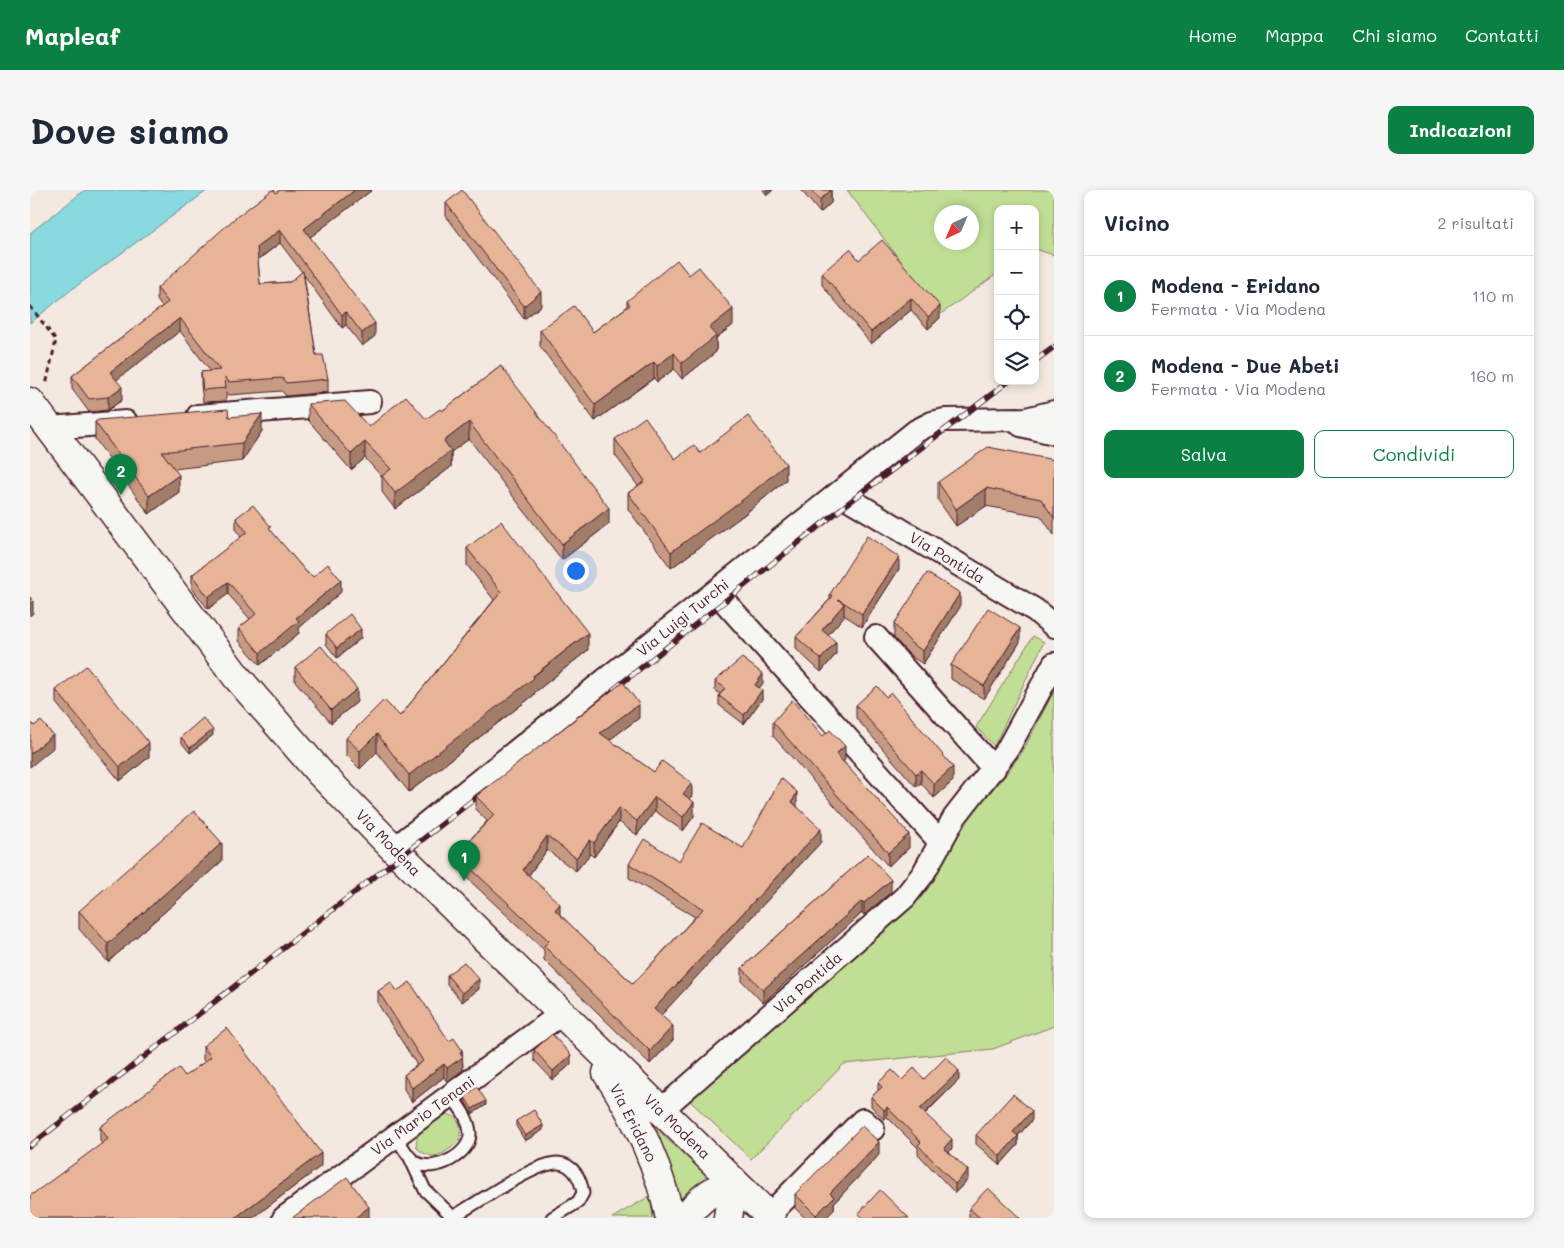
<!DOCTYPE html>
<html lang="it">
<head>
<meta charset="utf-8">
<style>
  body { margin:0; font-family:Mali,sans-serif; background:#f6f6f7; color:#1f2937 }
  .controls { position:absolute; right:15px; top:15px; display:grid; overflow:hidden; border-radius:10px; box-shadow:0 2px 8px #0003 }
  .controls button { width:45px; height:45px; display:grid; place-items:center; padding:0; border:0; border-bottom:1px solid #e0e1e3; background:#fff; color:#1f2937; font:25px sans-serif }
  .compass { position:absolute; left:904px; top:15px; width:45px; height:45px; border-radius:50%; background:#fff; box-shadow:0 2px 8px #0003; rotate:224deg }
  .you { position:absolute; left:545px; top:380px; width:18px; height:18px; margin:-12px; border:4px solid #fff; border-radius:50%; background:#1a73e8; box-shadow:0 0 0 8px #1a73e833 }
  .badge { display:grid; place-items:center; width:32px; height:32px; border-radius:50%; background:#0b8043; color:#fff; font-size:16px; font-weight:700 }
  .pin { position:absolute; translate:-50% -41px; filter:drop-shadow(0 1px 2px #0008) }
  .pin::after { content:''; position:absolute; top:26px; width:18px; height:15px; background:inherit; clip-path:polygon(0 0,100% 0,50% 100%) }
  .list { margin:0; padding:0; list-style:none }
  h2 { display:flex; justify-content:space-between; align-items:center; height:65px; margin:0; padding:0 20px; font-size:21px }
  h2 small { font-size:16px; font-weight:400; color:#747a83 }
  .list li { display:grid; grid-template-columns:32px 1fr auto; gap:15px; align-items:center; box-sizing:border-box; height:80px; padding:0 20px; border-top:1px solid #e0e1e3 }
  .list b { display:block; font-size:19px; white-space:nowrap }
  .list p { margin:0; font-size:16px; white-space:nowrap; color:#747a83 }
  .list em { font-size:16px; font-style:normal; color:#747a83 }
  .actions { display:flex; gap:10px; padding:15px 20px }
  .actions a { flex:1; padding:11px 0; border:1px solid #0b8043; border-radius:10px; text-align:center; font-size:18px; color:#0b8043 }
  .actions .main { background:#0b8043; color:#fff }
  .icon { flex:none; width:28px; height:28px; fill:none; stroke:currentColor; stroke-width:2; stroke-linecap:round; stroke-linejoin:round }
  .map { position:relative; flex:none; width:1024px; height:1028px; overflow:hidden; border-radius:10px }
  header { display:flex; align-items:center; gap:30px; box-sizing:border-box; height:70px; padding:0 25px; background:#0b8043; color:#fff }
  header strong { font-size:24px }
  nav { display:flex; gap:28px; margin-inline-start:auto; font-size:18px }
  .intro { display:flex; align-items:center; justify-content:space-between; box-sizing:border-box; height:120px; padding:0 30px }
  h1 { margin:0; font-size:35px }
  .button { padding:12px 22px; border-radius:10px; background:#0b8043; color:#fff; font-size:18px; font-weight:700 }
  main { display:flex; gap:30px; padding:0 30px }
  aside { flex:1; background:#fff; border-radius:10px; box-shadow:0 2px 8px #0003 }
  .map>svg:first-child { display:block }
  .green { fill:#c1de95; stroke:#867e60; fill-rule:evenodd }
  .water { fill:#88dadf; stroke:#6f8f97 }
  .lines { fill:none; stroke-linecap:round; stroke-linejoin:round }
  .service-casing { stroke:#4a1f2b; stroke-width:15 }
  .minor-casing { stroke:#4a1f2b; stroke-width:26 }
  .secondary-casing { stroke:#4a1f2b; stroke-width:31 }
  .path { stroke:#4a1f2b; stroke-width:3; stroke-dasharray:5 4; stroke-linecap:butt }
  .service { stroke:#f6f6f2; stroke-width:11 }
  .minor { stroke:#f6f6f2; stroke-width:22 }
  .secondary { stroke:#f6f6f2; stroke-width:28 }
  .rail-casing { stroke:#4a1f2b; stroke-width:5.5 }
  .rail { stroke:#f6f6f2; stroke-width:4; stroke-dasharray:11; stroke-linecap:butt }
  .wall { fill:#c79b83; stroke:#4a1f2b; fill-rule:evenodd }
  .shaded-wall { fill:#a27e6a; stroke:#4a1f2b }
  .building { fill:#e7b498; stroke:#4a1f2b }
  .labels { text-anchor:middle; stroke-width:5; stroke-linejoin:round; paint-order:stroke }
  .street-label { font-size:15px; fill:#4a1f2b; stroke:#f6f6f2 }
</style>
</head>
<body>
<header>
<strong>Mapleaf</strong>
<nav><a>Home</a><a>Mappa</a><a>Chi siamo</a><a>Contatti</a></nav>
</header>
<div class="intro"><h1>Dove siamo</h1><a class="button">Indicazioni</a></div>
<main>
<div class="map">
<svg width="1024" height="1028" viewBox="0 0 1024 1028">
  <rect width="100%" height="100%" fill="#f3e9e0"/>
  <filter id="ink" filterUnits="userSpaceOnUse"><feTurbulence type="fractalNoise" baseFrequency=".02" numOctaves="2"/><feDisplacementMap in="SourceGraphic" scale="10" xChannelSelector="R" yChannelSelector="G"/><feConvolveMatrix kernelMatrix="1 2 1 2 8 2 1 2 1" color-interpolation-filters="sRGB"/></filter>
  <g filter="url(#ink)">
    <!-- green -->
    <path class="green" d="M817,0H1024V65L1005,59V19H968V83L911,124ZM912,22H942V52H912Z
      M1003,446L1014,452L964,556L946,537Z
      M1024,501V836L963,859L814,874L721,969L660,911L880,715L906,686L920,656L938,627L973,588L993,561Z
      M608,922L679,988L664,997L648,1023Z
      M414,924C430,924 432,938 429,951C414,964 404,973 387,958C383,942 400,931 414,924Z
      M620,1006L623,1028H582Z"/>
    <!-- water -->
    <path class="water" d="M55,0H178L41,100L0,133V43Z"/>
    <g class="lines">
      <!-- service casing -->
      <g class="service-casing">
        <path id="service" d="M366,946C372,955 377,968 387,973C405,983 441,964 440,943C439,928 429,917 421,905
          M380,968L395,1000L424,1028
          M423,1027C445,1014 506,972 528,973C544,974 551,990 553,1003L548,1012L522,1028"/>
      </g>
      <!-- minor casing -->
      <g class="minor-casing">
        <path id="minor" d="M168,226L340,212
          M991,235L1024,243
          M20,238L96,232
          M809,303L1005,420L1024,436
          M686,402L911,653
          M846,447L964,579
          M364,659L886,241L902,233L915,230L996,229L1024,222
          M630,921L875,707L893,684L924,628L977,560L1024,474
          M738,1026L833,930L843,939
          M254,1028L531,824"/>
      </g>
      <!-- secondary casing -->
      <g class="secondary-casing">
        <path id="secondary" d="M0,212L206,486L290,583L371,666L741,1028
          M577,883C607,928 629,976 640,1028
          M656,1028C667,1010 683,999 703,992
          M698,1028L703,992"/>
      </g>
      <!-- path -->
      <path class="path" d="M0,116L26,150L16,195"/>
      <!-- service -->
      <use href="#service" class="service"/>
      <!-- minor -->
      <use href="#minor" class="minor"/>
      <!-- secondary -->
      <use href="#secondary" class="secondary"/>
      <!-- rail casing -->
      <g class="rail-casing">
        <path id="rail" d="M1005,171L1024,157
          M583,500L821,311L979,191
          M0,956L457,599"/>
      </g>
      <!-- rail -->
      <use href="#rail" class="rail"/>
    </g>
    <!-- wall -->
    <path class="wall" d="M250,0H342L280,47L345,146L332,156L316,135L312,138L274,85L286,165L298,189V202L256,206L252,201L199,205L196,201V211L173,212L171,195V182L180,181L150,141L86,190L92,210L78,220L59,222L42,199V186L132,117L127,110V98ZM250,53L272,82L260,92L230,94L228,70Z
      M733,0H743L737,5Z
      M771,0H801V13L790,23Z
      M416,13L511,116L494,129L416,26Z
      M829,70L910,128L898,139L881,120L841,154L792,95V83Z
      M659,85L703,135L686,148V162L652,189L644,179L627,192L624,188L565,231L510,156V140L563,142L597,117V111Z
      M471,176L579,334L532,370L439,249L421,262V277L365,319L352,302V287L335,268L321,280L278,230V214L339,237L396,229L412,221Z
      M199,227L232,241L212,271L144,279L149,302L119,324L65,249V232Z
      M585,249L645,269L670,263L756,290L715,324L641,378L598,319V303L608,296L585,265Z
      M1024,270V345L1011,326L956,316L926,336L908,310V292Z
      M206,328L241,341L278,384L311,402L269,438V443L230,475L209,451V438L220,429L198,404L178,419L162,398V385L211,347L206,340Z
      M437,358L558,460L504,503V505L379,602L347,562L330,579L316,565V548L370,526L464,410L437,375Z
      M869,379L832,437L814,425V426L798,445L806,464L791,482L766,459V447L800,409V404Z
      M930,417L893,474L882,467L864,448V434Z
      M296,444L331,448L307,468L296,454Z
      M990,452L954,509L921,489V475Z
      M265,477L327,512L301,533L265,491Z
      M685,491L733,493L729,498L732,509L714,534L689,515V506L690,504L685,500Z
      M26,500L119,567L90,591L26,513Z
      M826,515L923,591L904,608L891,593L886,597L826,528Z
      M609,528L579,550L624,582L662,606L660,609L664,626L653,641L625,621L607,645L589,632L564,667L560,664L546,681L517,660L499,685L530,725L603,794L665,727L599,688V674L649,671L713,658L767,616L791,652L631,825L643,850L620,874L514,770V760L438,689V676L439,674L434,670V656L457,631L446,620V606Z
      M743,532L815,570L813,571L879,658L858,676L743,546Z
      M183,545L160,563L151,552V547Z
      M838,664L861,702L834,725L832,723L733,813L712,791V778Z
      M192,671L78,772L49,739V721Z
      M417,785L449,799L432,812L417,794Z
      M348,801H367L419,851L432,860L433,880L417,892L414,887L382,912L374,899V885L387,875L348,814Z
      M173,856L291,976L223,1028H0L72,954L70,951V937L155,886L175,872L173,870Z
      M504,860L541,874L523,890L504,870Z
      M894,889L929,890L895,924L922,959L919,962L938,989L925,1003L888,964V958L857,927L854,930L841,916V907L848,901V893L872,890Z
      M435,907L456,915L442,924L435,911Z
      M1002,930L988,946V955L970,975L946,954V945Z
      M486,931L513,940L495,951L486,936Z
      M849,965L804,1013V1020L796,1028H775L765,1018V1004Z
      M939,1018L990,1028H939Z"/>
    <!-- shaded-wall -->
    <path class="shaded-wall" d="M325,0H342L274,52V39Z
      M737,0H743L737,5Z
      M801,0V13L790,23V10Z
      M250,40V53L227,70V57Z
      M511,102V116L494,129V116Z
      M881,108V120L841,154V142Z
      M910,116V128L898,139V127Z
      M703,119V135L686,148V162L652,189V173L679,138Z
      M316,122V135L312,138V125Z
      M150,128V141L80,195V182Z
      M345,133V146L332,156V143Z
      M644,163V179L627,192V176Z
      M624,172V188L565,231V215Z
      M92,197V210L78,220V207Z
      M232,224V241L212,271V253Z
      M439,232V249L421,262V277L365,319V303L414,251Z
      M335,252V268L321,280V264Z
      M756,274V290L715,324L641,378V362Z
      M149,285V302L119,324V306Z
      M956,298V316L926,336V319Z
      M579,318V334L532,370V354Z
      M869,367V379L832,437V424Z
      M311,390V402L269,438V443L230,475V463L266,428Z
      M198,392V404L178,419V407Z
      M930,403V417L893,474V461Z
      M3,411V423L0,426V414Z
      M814,414V426L792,452V440Z
      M990,438V452L954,509V496Z
      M331,439V448L307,468V458Z
      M558,443V460L504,503V505L379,602V585Z
      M806,452V464L791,482V469Z
      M733,484V493L725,504V495Z
      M327,499V512L301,533V520Z
      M732,500V509L714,534V525Z
      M609,514V528L570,557V543Z
      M183,540V545L160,563V558Z
      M347,544V562L330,579V561Z
      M23,545V558L0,577V564Z
      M119,553V567L90,591V577Z
      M815,556V570L806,577V564Z
      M923,577V591L904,608V594Z
      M891,580V593L886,597V584Z
      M662,593V606L653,618V604Z
      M767,602V616L762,625V612Z
      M625,607V621L607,645V631Z
      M664,612V626L653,641V627Z
      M589,618V632L564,667V653Z
      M791,639V652L624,833V819Z
      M879,644V658L858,676V663Z
      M517,646V660L493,693V680Z
      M560,650V664L546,681V668Z
      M192,653V671L78,772V754Z
      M861,690V702L834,725V713Z
      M832,711V723L733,813V800Z
      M530,714V728L525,720Z
      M449,789V799L432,812V803Z
      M643,836V850L620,874V861Z
      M432,860L433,880L417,892V878L430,862Z
      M541,865V874L523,890V881Z
      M414,874V887L382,912V898Z
      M929,881V890L890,928V919Z
      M456,911V915L442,924V919Z
      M857,917V927L854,930V920Z
      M1002,921V930L983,951V942Z
      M513,935V940L495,951V946Z
      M988,946V955L970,975V966Z
      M922,949V959L914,967V958Z
      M849,952V965L804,1013V1020L796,1028H786V1025L800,1003Z
      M291,963V976L223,1028H205Z
      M938,980V989L925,1003V994Z
      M339,1017V1028H325Z"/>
    <!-- building -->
    <path class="building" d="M242,0H244L246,3L250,0H325L274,39L345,133L332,143L316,122L312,125L250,40L227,57L230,94L260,92L273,81L286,165H293L298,189L256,193L252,188L199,192L195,187L196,198L173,200L171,182L190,180L150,128L80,182L92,197L78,207L59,209L42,186L138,112L127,98L205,28Z
      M432,0L511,102L494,116L416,13Z
      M781,0H801L790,10Z
      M852,50L910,116L898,127L881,108L841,142L792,83L820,59L829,70Z
      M647,70L659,85L669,77L703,119L679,138L686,146L652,173L644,163L627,176L624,172L565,215L510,140L544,116L563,142L600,115L597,111Z
      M471,176L579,318L532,354L439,232L414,251L421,261L365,303L352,286L361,279L335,252L321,264L278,214L315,211L339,237L376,206L396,229L410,219L412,221Z
      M198,219L199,227L232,224L212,253L132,262L149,285L119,306L65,232L68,230Z
      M718,226L756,274L715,308L641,362L598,303L615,291L585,249L615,227L645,269L664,255L670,263Z
      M958,257L1024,270V328L1011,309L956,298L926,319L908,292Z
      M223,315L241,337L239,338L278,384L279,383L283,387L298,374L311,390L266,428L269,431L230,463L209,438L226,424L198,392L178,407L162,385L217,342L206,328Z
      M471,331L558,443L503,486L504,488L379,585L347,544L330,561L316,548L354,510L370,526L471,402L437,358Z
      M837,346L869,367L832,424L808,409L814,414L792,440L806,452L791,469L766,447L803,406L800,404Z
      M897,383L930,403L893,461L882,454L864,434Z
      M0,407L3,411L0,414Z
      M958,418L990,438L954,496L921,475Z
      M320,424L331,439L307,458L296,444Z
      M291,456L327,499L301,520L265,477Z
      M712,468L733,484L725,495L732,500L714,525L689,506L695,498L685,491Z
      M56,476L119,553L90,577L26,500Z
      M593,492L609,514L570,543L624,582L632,571L662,593L653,604L664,612L653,627L625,607L607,631L589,618L564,653L560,650L546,668L517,646L493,680L530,714L525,720L603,794L673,719L599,674L614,649L649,671L672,633L713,658L751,588L767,602L762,612L791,639L624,819L643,836L620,861L514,756L519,751L438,676L446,667L434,656L464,625L446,606Z
      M847,496L856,507L861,503L923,577L904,594L891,580L886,584L826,515Z
      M762,510L793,546L800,540L815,556L806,564L879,644L858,663L743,532Z
      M173,528L183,540L160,558L151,547Z
      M0,531L4,536L11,531L23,545L0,564Z
      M164,621L192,653L78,754L49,721Z
      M838,664L861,690L834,713L832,711L733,800L712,778Z
      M434,772L449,789L432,803L417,785Z
      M361,792L367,801L380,792L419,851L424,848L432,860L430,862L433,867L417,878L414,874L382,898L374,885L393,871L348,801Z
      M197,838L291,963L205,1028H0V1006L78,949L70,937L149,878L155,886L181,867L173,856Z
      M522,844L541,865L523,881L504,860Z
      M916,867L929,881L890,919L922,949L914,958L938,980L925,994L888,955L891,952L857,917L854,920L841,907L852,897L848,893L862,880L872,890L884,878L894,889Z
      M447,897L456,911L442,919L435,907Z
      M983,904L1002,921L983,942L988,946L970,966L946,945Z
      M504,920L513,935L495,946L486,931Z
      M832,936L849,952L800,1003L804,1007L786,1025L765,1004Z
      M317,987L339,1017L325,1028H262Z
      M958,998L990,1028H950L939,1018Z
      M850,1000L879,1028H832L828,1024Z"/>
  </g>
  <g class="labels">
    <!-- street labels -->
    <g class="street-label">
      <text transform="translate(917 368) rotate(31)" y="5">Via Pontida</text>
      <text transform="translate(653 428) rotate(-39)" y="5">Via Luigi Turchi</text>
      <text transform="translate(358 653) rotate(46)" y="5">Via Modena</text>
      <text transform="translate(778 793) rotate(-41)" y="5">Via Pontida</text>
      <text transform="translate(393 926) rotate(-36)" y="5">Via Mario Tenani</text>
      <text transform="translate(603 933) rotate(63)" y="5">Via Eridano</text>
      <text transform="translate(647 937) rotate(44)" y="5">Via Modena</text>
    </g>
  </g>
</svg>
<div class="controls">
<button>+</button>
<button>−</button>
<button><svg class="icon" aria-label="locate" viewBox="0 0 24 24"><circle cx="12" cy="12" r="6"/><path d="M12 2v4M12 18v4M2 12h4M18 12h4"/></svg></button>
<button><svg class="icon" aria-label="layers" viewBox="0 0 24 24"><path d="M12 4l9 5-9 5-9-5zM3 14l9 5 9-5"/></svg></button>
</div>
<svg class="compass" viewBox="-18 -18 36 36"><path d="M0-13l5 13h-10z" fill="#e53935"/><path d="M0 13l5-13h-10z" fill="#747a83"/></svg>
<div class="you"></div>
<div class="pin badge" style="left:434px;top:691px">1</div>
<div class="pin badge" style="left:91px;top:305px">2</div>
</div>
<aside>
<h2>Vicino<small>2 risultati</small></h2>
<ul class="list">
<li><span class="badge">1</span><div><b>Modena - Eridano</b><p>Fermata · Via Modena</p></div><em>110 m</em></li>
<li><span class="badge">2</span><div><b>Modena - Due Abeti</b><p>Fermata · Via Modena</p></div><em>160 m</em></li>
</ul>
<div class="actions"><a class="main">Salva</a><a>Condividi</a></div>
</aside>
</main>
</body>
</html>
